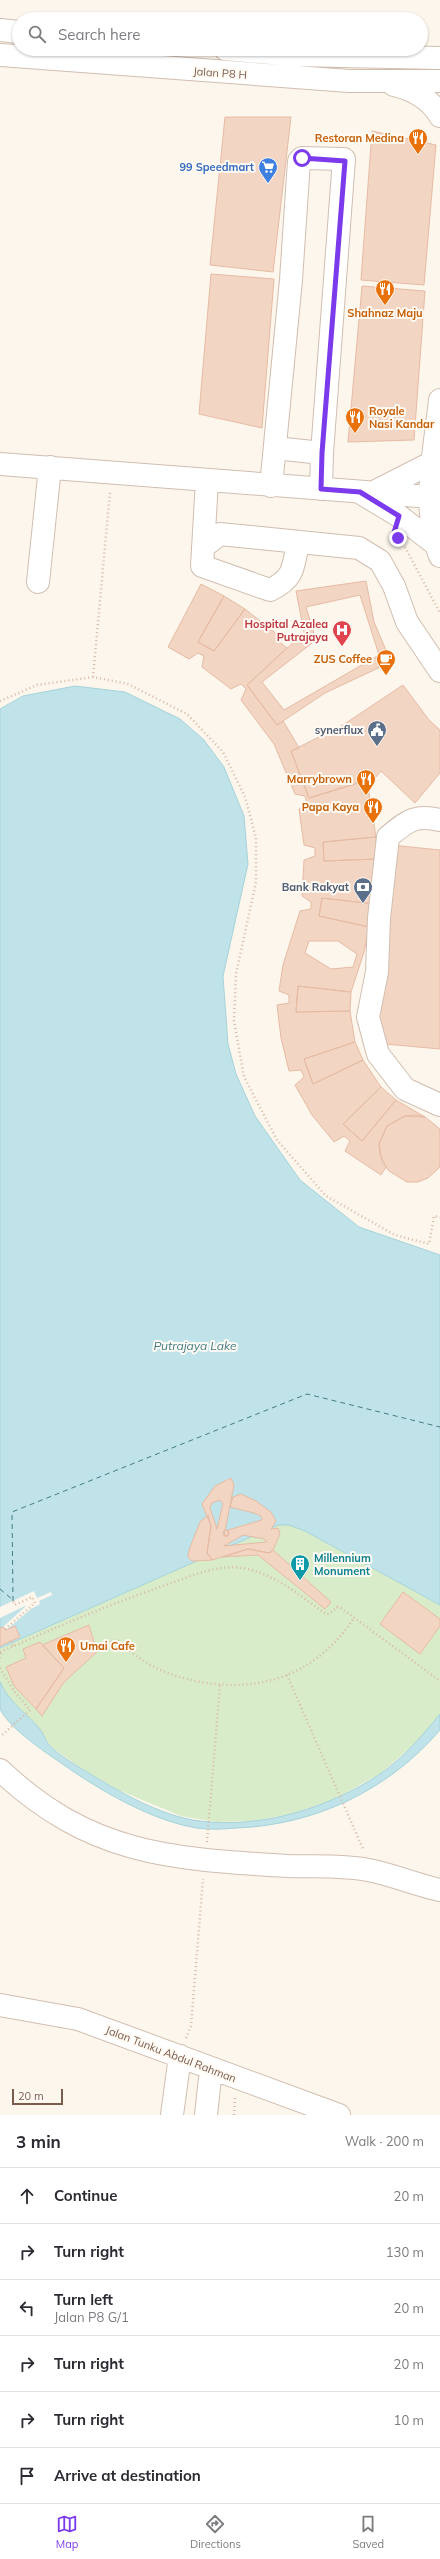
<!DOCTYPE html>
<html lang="en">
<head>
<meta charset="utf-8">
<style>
  body { margin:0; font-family:Mulish,sans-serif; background:#f2f2f3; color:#2b2b33 }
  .scale { position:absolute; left:12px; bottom:10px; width:51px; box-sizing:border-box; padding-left:4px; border:2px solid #7a5c4d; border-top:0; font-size:11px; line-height:14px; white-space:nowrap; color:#7a5c4d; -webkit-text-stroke:3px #fffaf3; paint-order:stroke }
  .stop { position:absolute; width:12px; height:12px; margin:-9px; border:3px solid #7c3aed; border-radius:50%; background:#fff }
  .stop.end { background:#7c3aed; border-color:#fff; box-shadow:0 1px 4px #0008 }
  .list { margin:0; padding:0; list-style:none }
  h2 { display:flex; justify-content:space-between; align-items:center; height:52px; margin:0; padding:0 16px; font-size:17px }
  h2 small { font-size:13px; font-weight:400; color:#7c7c81 }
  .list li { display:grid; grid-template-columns:26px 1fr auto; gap:12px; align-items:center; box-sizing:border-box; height:56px; padding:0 16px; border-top:1px solid #e1e1e2 }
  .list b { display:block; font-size:15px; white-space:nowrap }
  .list p { margin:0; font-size:13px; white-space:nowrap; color:#7c7c81 }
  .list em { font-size:13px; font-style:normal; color:#7c7c81 }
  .icon { flex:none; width:22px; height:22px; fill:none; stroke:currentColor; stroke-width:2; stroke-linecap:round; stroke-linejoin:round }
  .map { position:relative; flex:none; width:440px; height:2115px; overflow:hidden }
  .search { position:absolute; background:#fff; box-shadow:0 1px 3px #0004; left:12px; right:12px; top:12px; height:44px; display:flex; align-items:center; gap:10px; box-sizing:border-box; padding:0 14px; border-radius:22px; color:#7c7c81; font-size:15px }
  .sheet { height:388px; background:#fff }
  nav { display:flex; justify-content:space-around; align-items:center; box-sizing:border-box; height:56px; border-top:1px solid #e1e1e2; background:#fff; font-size:11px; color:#7c7c81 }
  nav a { display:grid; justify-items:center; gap:2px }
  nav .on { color:#7c3aed }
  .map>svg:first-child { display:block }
  .green { fill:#d8ecc9 }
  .water { fill:#bfe3e8; stroke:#a5d3da }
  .pier { fill:#fdf6ec }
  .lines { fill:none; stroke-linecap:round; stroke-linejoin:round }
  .ferry { stroke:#437c86; stroke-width:1; stroke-dasharray:5 4; stroke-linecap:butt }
  .building { fill:#f3d5c3; stroke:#e6bba3; fill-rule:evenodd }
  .minor-casing { stroke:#d1beb0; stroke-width:24 }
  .path { stroke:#d9b8a5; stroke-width:2.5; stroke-dasharray:1 3; stroke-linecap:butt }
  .minor { stroke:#fff; stroke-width:22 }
  .route { stroke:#7c3aed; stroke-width:5 }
  .labels { text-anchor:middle; stroke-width:4; stroke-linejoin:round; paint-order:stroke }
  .street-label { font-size:11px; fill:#7a5c4d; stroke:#fffaf3 }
  .food-label { font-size:11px; font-weight:bold; fill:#c56008; stroke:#fffaf3; text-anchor:end }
  .shop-label { font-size:11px; font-weight:bold; fill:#366cbe; stroke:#fffaf3; text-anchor:end }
  .health-label { font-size:11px; font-weight:bold; fill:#be3a42; stroke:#fffaf3; text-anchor:end }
  .service-label { font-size:11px; font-weight:bold; fill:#4e5e75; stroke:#fffaf3; text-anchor:end }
  .culture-label { font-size:11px; font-weight:bold; fill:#0d838f; stroke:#fffaf3; text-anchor:start }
  .water-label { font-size:12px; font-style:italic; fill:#437c86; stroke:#fffaf3 }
</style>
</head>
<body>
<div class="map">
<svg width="440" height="2115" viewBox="0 0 440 2115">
  <rect width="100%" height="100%" fill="#fdf6ec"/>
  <!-- green -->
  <path class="green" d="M278,1525H289L305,1531L440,1605V1714L421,1738L381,1773L333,1800L291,1814L252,1821L216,1822L181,1816L116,1789L84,1770L51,1747L39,1728L6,1695L0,1682V1648Z"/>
  <!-- water -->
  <path class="water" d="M75,686L125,692L180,719L204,740L224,767L244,816L248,864L223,976L228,1044L236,1074L255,1116L300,1180L359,1227L440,1255V1605L305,1531L289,1525H278L0,1648V709L23,696Z
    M0,1682C9,1702 25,1712 39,1728C44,1734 46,1743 52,1748C66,1760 84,1770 100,1780C129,1797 166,1817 200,1821C261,1829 329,1808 380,1774C403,1758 423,1735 440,1714V1730C389,1790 315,1825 237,1828C224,1829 210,1830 197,1828C152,1821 99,1790 61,1763C45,1752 9,1728 0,1709C0,1703 0,1690 0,1682Z"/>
  <!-- pier -->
  <path class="pier" d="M34,1591L37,1598L51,1592L52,1595L39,1601L40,1604L31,1609L6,1630L3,1627L27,1605L0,1618V1607Z"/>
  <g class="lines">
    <!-- ferry -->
    <path class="ferry" d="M0,1589L13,1600
      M13,1601L12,1512L307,1394L440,1427"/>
  </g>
  <!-- building -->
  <path class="building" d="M225,117H291L273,272L210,265Z
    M372,131L436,145L424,285L361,280Z
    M211,274L274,279L262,428L199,414Z
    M362,286L425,291L414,440L348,442Z
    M366,581L374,622L391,662L325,693L277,725L247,685L297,639L305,637L296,591Z
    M201,584L224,596L198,642L214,651L245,609L278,635L275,638L287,648L247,685L277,725L283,721L291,734L299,748L291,751L309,798L367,780L376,837L323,842L324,861L377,859L374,904L322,898L319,916L369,927L364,952L351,992L298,986L296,1012L350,1011L355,1042L304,1059L313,1084L363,1060L381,1087L343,1124L362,1141L396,1100L425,1117L405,1116L387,1126L379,1144L380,1154L386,1167L381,1175L345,1151L350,1141L344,1136L334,1142L312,1115L295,1085L304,1077L301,1070L289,1071L281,1038L277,1005L289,1003V995L279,991L283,965L300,911L311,909V902L302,896L304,860L315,856V848L304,845L299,809L307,803L305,796L295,794L274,744L241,700L246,689L241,684L231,689L202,667L204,656L198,653L189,659L168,647ZM309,941H338L357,954L353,967L331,969L305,953Z
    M360,595L379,655L284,710L262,682L316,640L306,607Z
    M224,596L245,609L214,651L198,642Z
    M403,685L429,720L440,730V773L415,803L381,771L375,778L309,798L291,751L343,725Z
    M376,837L377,859L324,861L323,842Z
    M391,845L440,850V1049L374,1043Z
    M322,898L374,904L369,927L319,916Z
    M298,986L351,992L350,1011L296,1012Z
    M355,1042L363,1060L313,1084L304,1059Z
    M381,1087L396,1100L362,1141L343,1124Z
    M415,1115L425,1117L440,1129V1167L428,1178L418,1182H407L389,1171L382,1162L379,1144L387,1126L405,1116Z
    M231,1478L234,1485L224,1536H228V1530L235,1528L262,1520L261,1516L254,1513L230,1507L233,1497L241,1494L256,1501L271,1512L276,1521L271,1529L278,1528L280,1534L273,1550L270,1553L248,1549L212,1560L207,1553L211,1526L202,1504L215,1486ZM219,1500L223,1503L217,1529L210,1508L212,1503ZM243,1535L264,1539L267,1542L224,1546Z
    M208,1515L211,1526L207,1553L213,1560L192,1561L188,1557L189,1550L200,1522Z
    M223 1533a3 3 0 1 1 6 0a3 3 0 1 1-6 0Z
    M248,1549L269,1553L273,1550L331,1602L325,1609L258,1555L223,1557Z
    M403,1592L440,1619V1626L420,1654L380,1624Z
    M89,1625L97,1652L64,1682L42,1716L36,1709L64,1668L42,1645Z
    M15,1626L20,1637L0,1646V1628L3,1627L6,1630Z
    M40,1642L64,1668L36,1709L14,1686L6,1667L26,1658L23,1649Z"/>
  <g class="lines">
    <!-- minor casing -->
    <g class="minor-casing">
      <path id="minor" d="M0,30L19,32
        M225,49L293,55L440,58
        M0,55L349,81H440
        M394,85C412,89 431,99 440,116
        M440,400C435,448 421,511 440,556
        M275,448L322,453
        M0,464L431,497
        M207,481L202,566L270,590C295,578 293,567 298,542
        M271,486L291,280L299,161L302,158L344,159L322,453L321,489
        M374,492L433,462
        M361,493L399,516L434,543
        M203,547L220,534L359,548L380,561L394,586L407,622L440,671
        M38,582L50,467
        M440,820C415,814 407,821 388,837L379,918L377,972L368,1017L378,1054L405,1089L440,1105
        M0,1770C90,1855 171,1859 288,1866C316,1867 346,1865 373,1871C396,1876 417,1885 440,1890
        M0,2005L78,2019L339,2115
        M172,2115L180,2056
        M206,2115L211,2069"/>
    </g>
    <!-- path -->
    <path class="path" d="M405,547L440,613
      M93,677L110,492
      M0,701L37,685L93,677L128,684L187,714L223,752L245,797L256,838V882L236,974L234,1021L244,1077L277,1140L326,1196L395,1235L429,1244L434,1216L440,1217
      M5,1629L35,1603L32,1597L15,1605L13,1601
      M11,1641L13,1646
      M95,1646L118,1640C141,1664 168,1676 201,1682C265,1693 317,1673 354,1618
      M0,1652C53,1629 105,1606 160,1587C188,1578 218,1562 248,1569C277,1576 302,1597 326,1614H329L337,1607L341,1608L440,1681
      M0,1658L2,1651
      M0,1668L14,1691L30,1710L0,1737
      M287,1675L363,1849
      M207,1842L220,1685
      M186,2038L191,2026L203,1879
      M234,2115L235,2097"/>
    <!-- minor -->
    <use href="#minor" class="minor"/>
  </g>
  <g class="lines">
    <!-- route -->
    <path class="route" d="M302,158L345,161L322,453L321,489L360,492L399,516L393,536L398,538"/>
  </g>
  <!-- icons -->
  <defs>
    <g id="restaurant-pin" transform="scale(1)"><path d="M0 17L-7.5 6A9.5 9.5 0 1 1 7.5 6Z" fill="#e8710a" stroke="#fffaf3"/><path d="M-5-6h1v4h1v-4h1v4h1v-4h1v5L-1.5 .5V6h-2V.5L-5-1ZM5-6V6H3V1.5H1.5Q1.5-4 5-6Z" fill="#fff"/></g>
    <g id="supermarket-pin" transform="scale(1)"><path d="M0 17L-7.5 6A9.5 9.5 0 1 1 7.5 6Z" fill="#3f7fe0" stroke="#fffaf3"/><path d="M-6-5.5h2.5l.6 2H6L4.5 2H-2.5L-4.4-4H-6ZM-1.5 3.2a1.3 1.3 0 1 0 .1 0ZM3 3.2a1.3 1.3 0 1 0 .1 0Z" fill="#fff"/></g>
    <g id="hospital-pin" transform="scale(1)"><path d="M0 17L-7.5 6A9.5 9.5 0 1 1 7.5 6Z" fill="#e0444e" stroke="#fffaf3"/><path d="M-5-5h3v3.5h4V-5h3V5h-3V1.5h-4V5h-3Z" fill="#fff"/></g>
    <g id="cafe-pin" transform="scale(1)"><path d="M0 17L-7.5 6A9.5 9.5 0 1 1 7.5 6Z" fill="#e8710a" stroke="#fffaf3"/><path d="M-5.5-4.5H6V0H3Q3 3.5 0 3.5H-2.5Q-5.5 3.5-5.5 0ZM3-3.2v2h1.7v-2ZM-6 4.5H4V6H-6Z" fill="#fff"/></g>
    <g id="civic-pin" transform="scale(1)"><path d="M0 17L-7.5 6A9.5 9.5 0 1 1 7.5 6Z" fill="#5c6f8a" stroke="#fffaf3"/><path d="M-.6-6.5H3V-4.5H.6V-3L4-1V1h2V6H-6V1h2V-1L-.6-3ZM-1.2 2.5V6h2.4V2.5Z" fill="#fff"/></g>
    <g id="bank-pin" transform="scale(1)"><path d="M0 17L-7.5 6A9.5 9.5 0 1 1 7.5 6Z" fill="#5c6f8a" stroke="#fffaf3"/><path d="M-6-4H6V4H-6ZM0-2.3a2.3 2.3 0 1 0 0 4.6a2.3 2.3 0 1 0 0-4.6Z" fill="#fff"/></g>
    <g id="building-pin" transform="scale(1)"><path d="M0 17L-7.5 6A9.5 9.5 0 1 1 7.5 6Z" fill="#0f9aa8" stroke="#fffaf3"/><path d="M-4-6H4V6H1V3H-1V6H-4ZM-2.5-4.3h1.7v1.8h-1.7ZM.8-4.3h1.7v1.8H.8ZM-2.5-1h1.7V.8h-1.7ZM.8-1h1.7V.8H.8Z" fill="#fff"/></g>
  </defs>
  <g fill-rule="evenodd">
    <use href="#restaurant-pin" x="418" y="138"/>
    <use href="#supermarket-pin" x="268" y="167"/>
    <use href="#restaurant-pin" x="385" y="289"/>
    <use href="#restaurant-pin" x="355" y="417"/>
    <use href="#hospital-pin" x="342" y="630"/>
    <use href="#cafe-pin" x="386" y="659"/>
    <use href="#civic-pin" x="377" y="730"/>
    <use href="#restaurant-pin" x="366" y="779"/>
    <use href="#restaurant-pin" x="373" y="807"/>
    <use href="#bank-pin" x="363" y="887"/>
    <use href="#building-pin" x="300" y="1564"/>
    <use href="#restaurant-pin" x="66" y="1646"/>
  </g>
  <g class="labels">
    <!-- street labels -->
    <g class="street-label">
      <text transform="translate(220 73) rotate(4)" y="4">Jalan P8 H</text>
      <text transform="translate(171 2054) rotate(21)" y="4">Jalan Tunku Abdul Rahman</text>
    </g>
    <!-- food labels -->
    <g class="food-label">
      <text x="404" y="142">Restoran Medina</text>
      <text x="385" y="317" text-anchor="middle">Shahnaz Maju</text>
      <text x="369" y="415" text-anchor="start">Royale<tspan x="369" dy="13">Nasi Kandar</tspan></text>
      <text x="372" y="663">ZUS Coffee</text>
      <text x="352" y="783">Marrybrown</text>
      <text x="359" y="811">Papa Kaya</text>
      <text x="80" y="1650" text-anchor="start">Umai Cafe</text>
    </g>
    <!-- shop labels -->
    <g class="shop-label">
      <text x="254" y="171">99 Speedmart</text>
    </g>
    <!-- health labels -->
    <g class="health-label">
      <text x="328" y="628">Hospital Azalea<tspan x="328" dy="13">Putrajaya</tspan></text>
    </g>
    <!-- service labels -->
    <g class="service-label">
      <text x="363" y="734">synerflux</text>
      <text x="349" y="891">Bank Rakyat</text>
    </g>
    <!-- culture labels -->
    <g class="culture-label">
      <text x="314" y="1562">Millennium<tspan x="314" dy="13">Monument</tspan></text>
    </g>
    <!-- water labels -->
    <g class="water-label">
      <text x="195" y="1350">Putrajaya Lake</text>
    </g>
  </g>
</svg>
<div class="scale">20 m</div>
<div class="stop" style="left:302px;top:158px"></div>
<div class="stop end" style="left:398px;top:538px"></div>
<div class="search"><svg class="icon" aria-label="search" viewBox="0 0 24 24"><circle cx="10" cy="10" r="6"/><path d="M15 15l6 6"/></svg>Search here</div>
</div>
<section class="sheet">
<h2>3 min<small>Walk · 200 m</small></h2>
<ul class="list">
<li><svg class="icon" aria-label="ahead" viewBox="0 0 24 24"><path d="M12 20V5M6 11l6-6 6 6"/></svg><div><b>Continue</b></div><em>20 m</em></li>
<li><svg class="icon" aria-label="right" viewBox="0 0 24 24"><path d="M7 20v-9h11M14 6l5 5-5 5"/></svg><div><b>Turn right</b></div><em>130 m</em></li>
<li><svg class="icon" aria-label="left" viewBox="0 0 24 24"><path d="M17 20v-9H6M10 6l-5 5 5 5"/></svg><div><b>Turn left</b><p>Jalan P8 G/1</p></div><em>20 m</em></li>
<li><svg class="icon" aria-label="right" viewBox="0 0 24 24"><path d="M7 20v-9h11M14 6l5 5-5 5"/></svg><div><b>Turn right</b></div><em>20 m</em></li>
<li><svg class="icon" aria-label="right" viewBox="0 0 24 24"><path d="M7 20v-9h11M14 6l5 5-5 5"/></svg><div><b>Turn right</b></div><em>10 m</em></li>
<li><svg class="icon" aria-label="arrive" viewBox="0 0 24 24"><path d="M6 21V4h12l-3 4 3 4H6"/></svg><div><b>Arrive at destination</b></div></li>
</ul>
</section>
<nav>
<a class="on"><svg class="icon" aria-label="map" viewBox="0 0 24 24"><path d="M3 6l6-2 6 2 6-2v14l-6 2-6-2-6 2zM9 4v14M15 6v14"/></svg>Map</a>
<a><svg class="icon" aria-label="directions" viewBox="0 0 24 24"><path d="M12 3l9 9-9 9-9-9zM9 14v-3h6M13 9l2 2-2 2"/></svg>Directions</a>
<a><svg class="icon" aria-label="saved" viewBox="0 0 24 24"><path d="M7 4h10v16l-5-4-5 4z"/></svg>Saved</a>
</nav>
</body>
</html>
